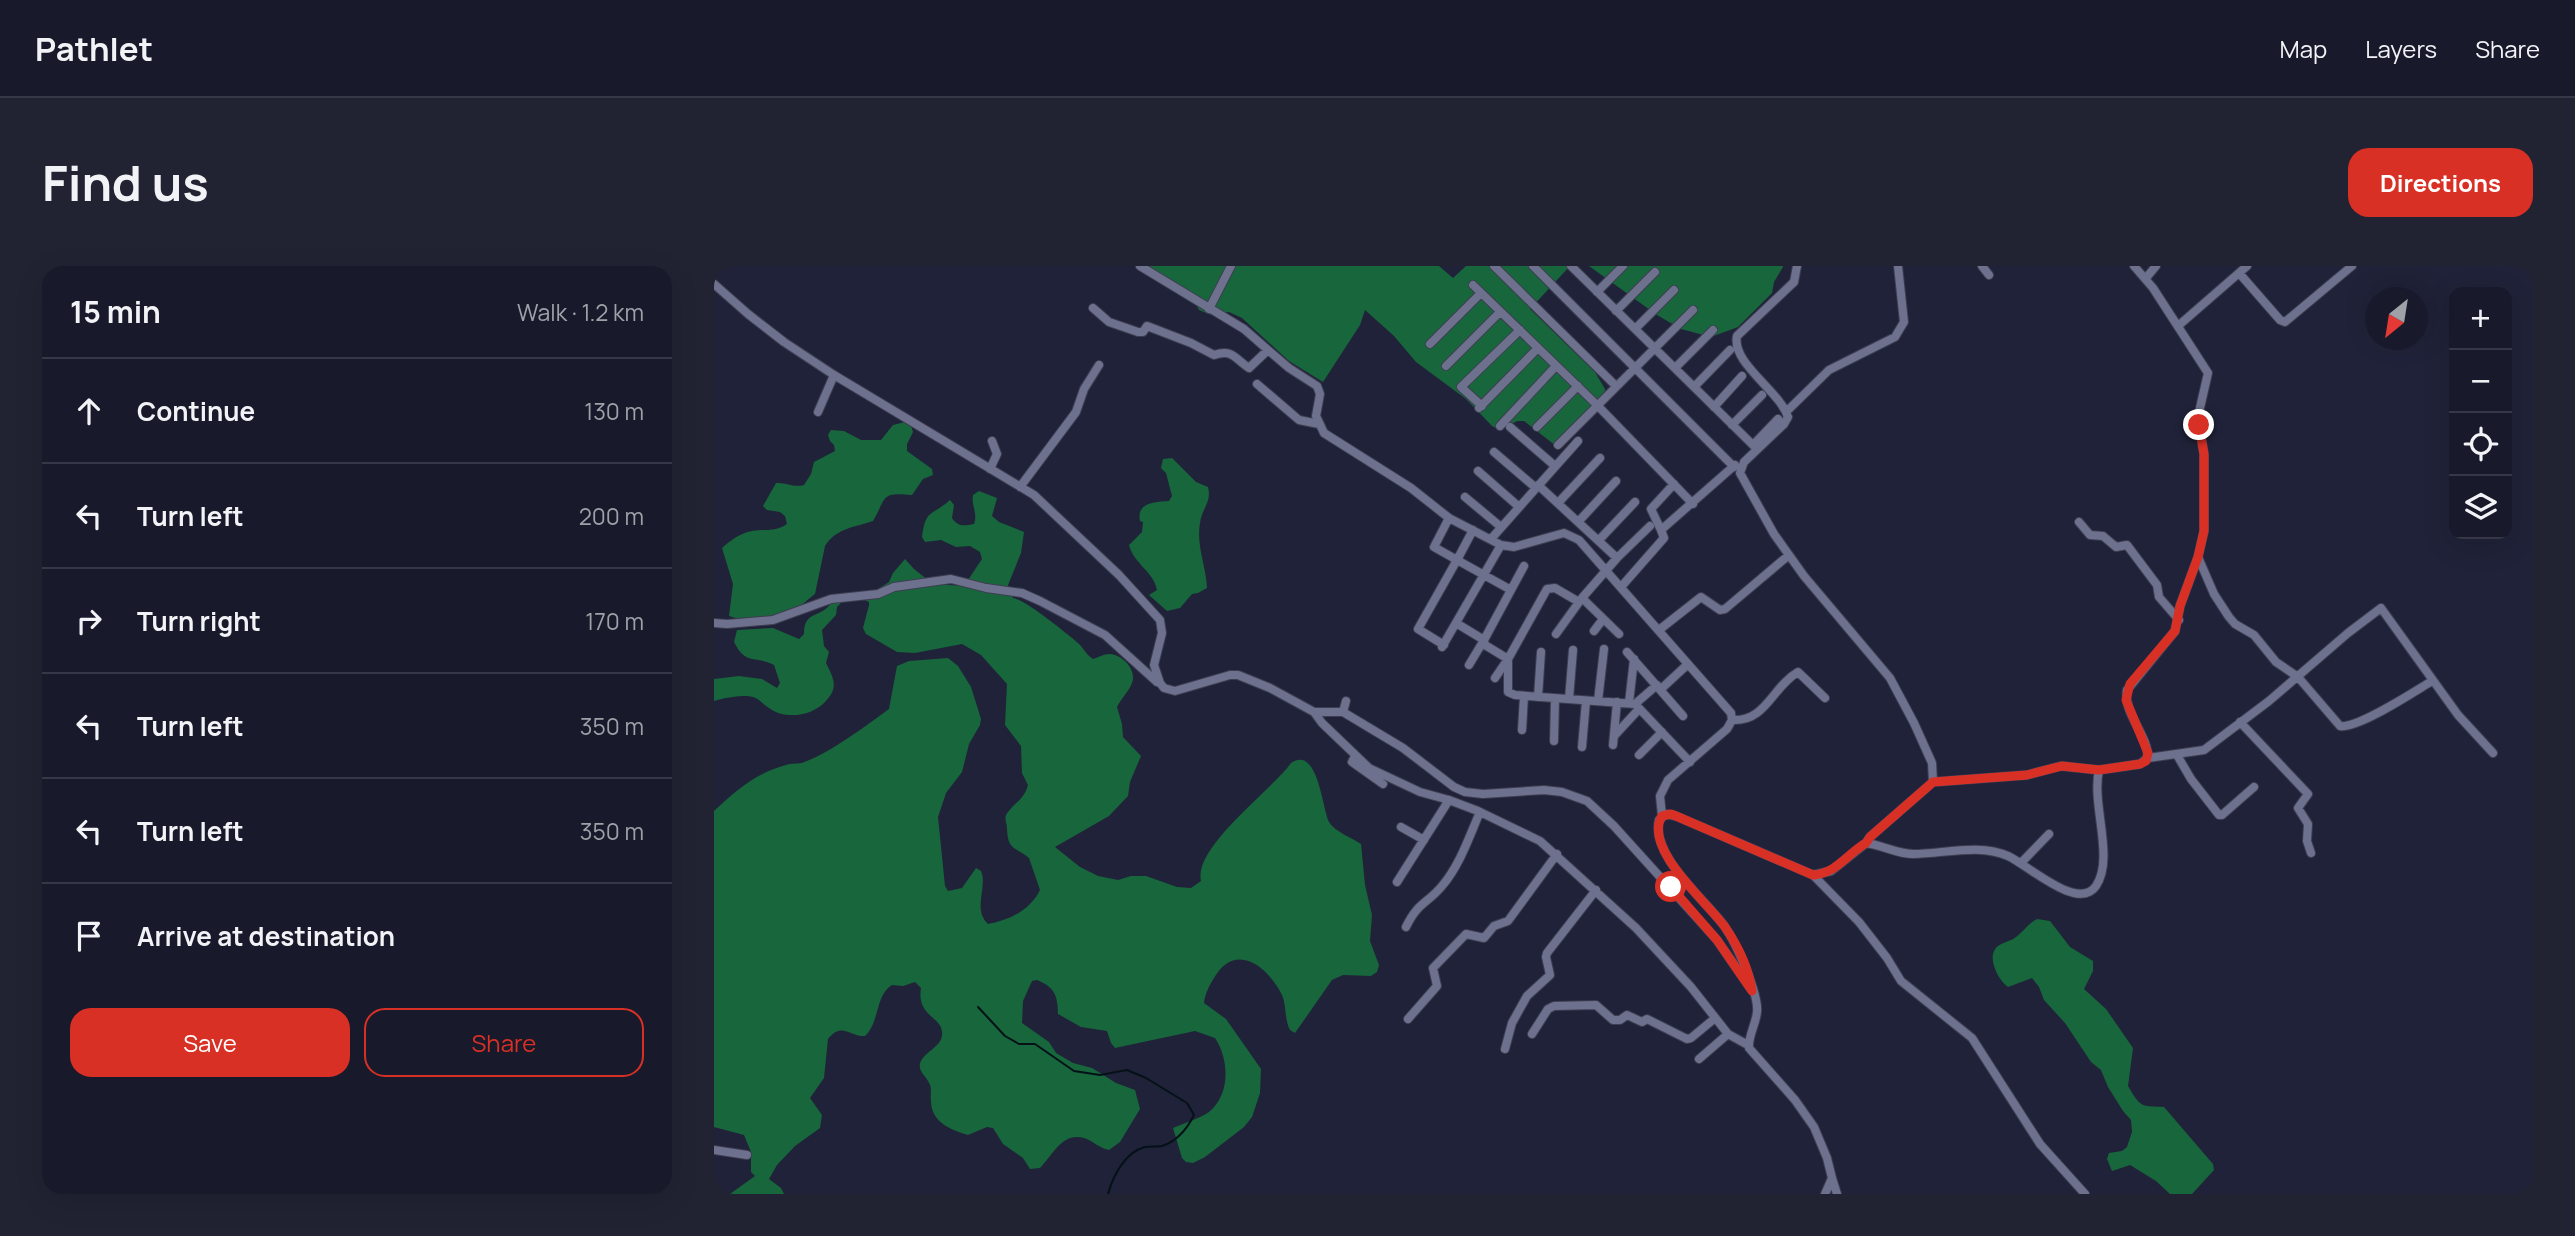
<!DOCTYPE html>
<html lang="en">
<head>
<meta charset="utf-8">
<style>
  body { margin:0; font-family:Manrope,sans-serif; background:#212333; color:#f1f3f6 }
  .controls { position:absolute; right:21px; top:21px; display:grid; overflow:hidden; border-radius:14px; box-shadow:0 7px 28px #0002 }
  .controls button { width:63px; height:63px; display:grid; place-items:center; padding:0; border:0; border-bottom:2px solid #363847; background:#181a2b; color:#f1f3f6; font:35px sans-serif }
  .compass { position:absolute; left:1651px; top:21px; width:63px; height:63px; border-radius:50%; background:#181a2b; box-shadow:0 7px 28px #0002; rotate:210deg }
  .stop { position:absolute; width:21px; height:21px; margin:-16px; border:5px solid #d93025; border-radius:50%; background:#fff }
  .stop.end { background:#d93025; border-color:#fff; box-shadow:0 2px 7px #0008 }
  .list { margin:0; padding:0; list-style:none }
  h2 { display:flex; justify-content:space-between; align-items:center; height:91px; margin:0; padding:0 28px; font-size:30px }
  h2 small { font-size:23px; font-weight:400; color:#9fa1a9 }
  .list li { display:grid; grid-template-columns:46px 1fr auto; gap:21px; align-items:center; box-sizing:border-box; height:105px; padding:0 28px; border-top:2px solid #363847 }
  .list b { display:block; font-size:26px; white-space:nowrap }
  .list em { font-size:23px; font-style:normal; color:#9fa1a9 }
  .actions { display:flex; gap:14px; padding:21px 28px }
  .actions a { flex:1; padding:16px 0; border:2px solid #d93025; border-radius:21px; text-align:center; font-size:24px; color:#d93025 }
  .actions .main { background:#d93025; color:#fff }
  .icon { flex:none; width:38px; height:38px; fill:none; stroke:currentColor; stroke-width:2; stroke-linecap:round; stroke-linejoin:round }
  .map { position:relative; flex:none; width:1819px; height:928px; overflow:hidden; border-radius:21px }
  header { display:flex; align-items:center; gap:42px; box-sizing:border-box; height:98px; padding:0 35px; background:#181a2b; border-bottom:2px solid #363847 }
  header strong { font-size:33px }
  nav { display:flex; gap:38px; margin-inline-start:auto; font-size:24px }
  .intro { display:flex; align-items:center; justify-content:space-between; box-sizing:border-box; height:168px; padding:0 42px }
  h1 { margin:0; font-size:49px }
  .button { padding:18px 32px; border-radius:21px; background:#d93025; color:#fff; font-size:24px; font-weight:700 }
  main { display:flex; gap:42px; padding:0 42px }
  aside { flex:1; background:#181a2b; border-radius:21px; box-shadow:0 7px 28px #0002 }
  .map>svg:first-child { display:block }
  .forest { fill:#17663c }
  .lines { fill:none; stroke-linecap:round; stroke-linejoin:round }
  .stream { stroke:#041218; stroke-width:2 }
  .minor-casing { stroke:#3e3e52; stroke-width:10 }
  .minor { stroke:#6e718d; stroke-width:8 }
  .route { stroke:#d93025; stroke-width:9 }
</style>
</head>
<body>
<header>
<strong>Pathlet</strong>
<nav><a>Map</a><a>Layers</a><a>Share</a></nav>
</header>
<div class="intro"><h1>Find us</h1><a class="button">Directions</a></div>
<main>
<aside>
<h2>15 min<small>Walk · 1.2 km</small></h2>
<ul class="list">
<li><svg class="icon" aria-label="ahead" viewBox="0 0 24 24"><path d="M12 20V5M6 11l6-6 6 6"/></svg><div><b>Continue</b></div><em>130 m</em></li>
<li><svg class="icon" aria-label="left" viewBox="0 0 24 24"><path d="M17 20v-9H6M10 6l-5 5 5 5"/></svg><div><b>Turn left</b></div><em>200 m</em></li>
<li><svg class="icon" aria-label="right" viewBox="0 0 24 24"><path d="M7 20v-9h11M14 6l5 5-5 5"/></svg><div><b>Turn right</b></div><em>170 m</em></li>
<li><svg class="icon" aria-label="left" viewBox="0 0 24 24"><path d="M17 20v-9H6M10 6l-5 5 5 5"/></svg><div><b>Turn left</b></div><em>350 m</em></li>
<li><svg class="icon" aria-label="left" viewBox="0 0 24 24"><path d="M17 20v-9H6M10 6l-5 5 5 5"/></svg><div><b>Turn left</b></div><em>350 m</em></li>
<li><svg class="icon" aria-label="arrive" viewBox="0 0 24 24"><path d="M6 21V4h12l-3 4 3 4H6"/></svg><div><b>Arrive at destination</b></div></li>
</ul>
<div class="actions"><a class="main">Save</a><a>Share</a></div>
</aside>
<div class="map">
<svg width="1819" height="928" viewBox="0 0 1819 928">
  <rect width="100%" height="100%" fill="#202239"/>
  <!-- forest -->
  <path class="forest" d="M431,0H725L739,12L752,0H856L816,43L881,106L891,123L890,138L842,180L810,155H803L786,164L778,160L752,133L702,96L680,70L651,44L646,59L609,116L575,95L528,52L515,46L497,49L485,44L477,27L453,22Z
    M875,0H1069V1L1060,16L1058,27L1024,61L997,71L967,63L943,49Z
    M191,156L197,159L199,166L193,178V185L218,203L219,209L209,213L198,229C166,226 173,231 159,255C142,261 122,262 111,280L101,328C93,334 83,344 73,348C57,353 30,356 15,350L19,318L8,282C17,274 26,267 38,265C52,263 61,266 73,258L71,250L66,246L53,244L49,240L62,217C73,216 79,222 90,219L97,208L100,196L121,185L120,179L116,175L114,169L117,164L130,165L147,174H167L179,159Z
    M458,192L482,216L494,221C498,236 488,242 486,257C482,279 492,300 493,322L484,327L478,328L466,342L453,345L435,329L443,324C440,306 420,298 415,279L428,266L429,256L426,255C422,236 442,236 455,235L458,230L452,207L447,202L449,193Z
    M265,225L283,232L278,250L285,256L310,266L307,287L294,319L299,332C312,334 352,367 364,377C370,382 371,388 379,393C385,391 390,388 396,388C409,389 423,404 418,417C415,425 407,433 403,441L408,458L409,471L427,490L416,516L414,530L395,550L341,581L366,601L384,610L404,614L417,610H432L463,621L477,622L487,615C479,581 559,523 577,497C604,479 608,542 615,556C620,565 638,572 647,578L651,619L658,649L656,675L665,699L663,706L657,710L629,709L618,714L581,767L576,764C570,753 573,738 567,727C552,699 521,676 500,712C495,720 491,728 490,737L512,753L547,803L546,827L538,851L530,861L491,891L479,897L472,896L468,892L459,862C470,857 485,853 495,846C517,828 515,793 501,772L481,765L401,782L397,777L393,765L367,761L344,748C344,729 340,721 323,714L318,715L309,735L308,757L335,776L342,787L359,797L378,802L402,817L421,824L426,843L406,876L395,884C385,882 379,875 370,872C348,866 339,889 326,902L316,903L309,892L289,878L279,862L273,861L254,869C237,864 217,856 217,835C216,830 218,823 216,819C213,810 202,805 207,795C212,785 227,781 228,769C230,750 202,752 207,722L201,716L189,720L178,719C161,729 166,756 151,770C136,771 128,755 114,773L110,812L96,832L108,849L106,862L81,880L63,899L55,913L67,922L70,928H16L41,910L37,906V886L30,869L0,861V545C24,523 40,508 72,499C77,497 82,498 88,497C114,488 152,460 175,443L183,400L195,395L234,392L244,400L257,421L267,453L266,459L255,478L248,506L232,527L224,551L231,620L234,625L248,622L262,602L267,605C274,621 258,643 274,658C296,654 316,644 326,624L315,592C300,580 294,584 293,563C293,556 289,552 294,546C301,536 310,534 314,519L308,507L307,480L291,459L293,418L267,389L248,378L201,387L183,386L152,368L149,362L155,339V336L148,333L175,316L179,307L191,293L200,303L219,318L250,320L268,293L266,286L256,280L242,281L227,274L211,276L208,271C212,242 217,251 236,234L240,239L238,252C244,261 250,260 260,258C264,247 257,240 259,229Z
    M130,334L123,341L122,349L108,364L110,380L115,386L112,397C120,413 125,422 111,436C98,450 71,454 55,442C47,437 44,430 32,430C24,430 8,432 0,435V413L25,410L48,413L63,422L66,417L60,399C41,389 32,400 20,376L23,364L59,362L85,373L90,368C90,344 106,353 117,337Z
    M1323,653L1336,655L1356,681L1379,695V705L1370,723L1392,743L1419,782L1414,820C1427,842 1427,840 1450,841L1499,898L1500,904L1478,928H1456L1442,915L1416,899L1398,905L1393,893L1395,887L1408,885L1413,881L1418,866L1417,854L1409,845L1394,821L1387,804L1377,796L1351,757L1330,734L1325,721L1318,712L1294,721C1284,714 1273,692 1282,682C1287,676 1296,676 1302,671C1310,665 1314,658 1323,653Z"/>
  <g class="lines">
    <!-- stream -->
    <path class="stream" d="M1810,0L1819,7
      M264,741L291,770L305,778H321L360,805L386,809L413,804L432,812L473,837L480,849C473,863 464,875 448,880C443,881 437,880 431,881C411,886 399,910 394,928"/>
    <!-- minor casing -->
    <g class="minor-casing">
      <path id="minor" d="M426,0L530,63L554,84
        M780,0L902,120
        M819,0L1020,201
        M857,0L1043,183
        M1083,0L1080,16L1023,70C1017,97 1066,125 1074,151L1070,158L1030,196L1026,207L1060,268L1090,310L1176,412L1200,457L1218,497L1219,516L1156,571L1152,577
        M1268,0L1275,9
        M1525,7L1566,54L1571,56L1638,0
        M1432,12L1442,0
        M0,18L34,48L70,76L120,109L320,229L405,309L446,354L448,367L440,399L446,417L450,422L461,425L516,409H524L556,422L600,446H629L689,482L740,521L751,526L769,528L830,524L848,526L873,535L900,560L1003,674L1037,723
        M759,19L883,139L979,238
        M883,26L909,0
        M379,42L395,56L424,66H429L433,60L477,77L500,89C519,83 520,92 535,102L554,84L575,102L603,120L606,128L602,150L610,167L697,222L735,252L787,279L800,281L850,267L865,274L1017,447L1018,454L1013,463L954,514L946,530L948,550
        M495,43L517,0
        M902,45L941,6
        M1464,60L1533,0
        M921,63L960,24
        M716,78L767,27
        M732,100L786,46
        M961,102L999,64
        M543,118L585,154L605,158
        M980,121L1016,84
        M768,140L747,121L806,64
        M1000,141L1028,110
        M765,142L824,82
        M104,146L120,109
        M1072,146L1115,104L1181,71L1190,56L1184,0
        M1018,159L1048,129
        M786,160L842,100
        M796,161L841,200
        M823,161L864,120
        M844,179L979,44
        M1039,179L1064,153
        M780,186L822,222
        M276,203L283,188L278,175
        M764,205L804,240
        M824,219L903,292L868,332L842,368
        M306,221L362,146L370,123L385,99
        M751,231L787,261
        M844,237L886,192
        M865,255L902,215
        M1365,256L1376,269L1389,270L1402,281L1413,279L1443,319L1445,331L1465,354
        M759,264L743,294L797,324
        M947,264L937,243L960,218
        M777,273L864,175
        M885,274L921,236
        M1484,291L1500,328L1515,351L1521,358L1540,369L1562,396L1584,411L1626,460C1644,463 1701,425 1718,415
        M903,292L936,260
        M907,321L950,272L947,264L1021,199
        M868,332L905,368
        M865,336L841,322L833,323L794,393V426L801,429L921,438L976,496
        M0,357L13,358L59,354L117,333L164,328L180,321L237,313L272,322L308,327L326,335L391,369L443,416
        M742,357L770,374L755,399
        M945,364L987,331L1006,344L1011,343L1075,289
        M880,365L889,353
        M730,379L704,363L743,294L720,281L735,252
        M728,381L787,279
        M913,386L969,450
        M781,412L794,393L771,379L770,374L810,300
        M947,423L974,398
        M824,431L827,386
        M855,433L859,384
        M884,435L890,383
        M915,437L920,393
        M921,438L943,419
        M600,446L608,457L655,502L706,526L735,534L764,545L826,575L922,662L977,721L1014,768L1034,779
        M629,446L632,435
        M1018,454C1052,456 1058,421 1084,406L1111,432
        M1526,456L1594,528L1584,542L1594,558L1593,575L1597,587
        M808,464L810,430
        M901,469L925,443
        M840,475L841,433
        M899,479L903,436
        M868,481L872,435
        M925,489L948,466
        M1463,489L1477,513L1505,549H1508L1540,521
        M641,490L638,496L669,518
        M1434,492L1490,484L1555,435L1634,367L1667,342L1744,449L1779,487
        M1219,516L1313,509L1347,500L1385,504
        M687,561L710,574
        M1307,597L1335,568
        M1099,609L1145,656L1173,692L1187,715L1258,772L1326,878L1371,928
        M683,616L735,534
        M692,661C704,636 713,638 728,620C746,599 755,571 766,546
        M694,753L723,720L719,702L752,668L770,672L780,660L794,655L843,588
        M818,768L834,743L840,740L882,739L899,754H906L913,749L928,756L933,753L973,773L977,772L1000,753
        M791,783L798,757L813,730L836,709L832,691L833,687L882,624
        M985,793L1014,768
        M0,884L33,889
        M1118,912L1123,928
        M1111,928L1118,912L1113,892L1100,861L1081,834L1035,782C1034,770 1042,758 1043,746C1045,728 1022,677 1011,661C991,633 937,591 945,554L952,548L962,550L1099,609L1117,605L1152,577C1168,579 1183,588 1199,588C1229,588 1265,577 1294,590C1314,599 1364,646 1382,620C1401,592 1377,538 1385,504L1426,498L1434,492C1434,468 1409,448 1413,424L1461,365L1466,340L1484,291L1490,265V188L1485,159L1486,142L1494,107L1439,22L1420,0"/>
    </g>
    <!-- minor -->
    <use href="#minor" class="minor"/>
  </g>
  <g class="lines">
    <!-- route -->
    <path class="route" d="M957,621L1003,674L1038,725C1035,703 1024,680 1011,661C994,637 928,582 948,550L957,548L962,550L1099,609C1123,607 1133,588 1152,577L1156,571L1219,516L1313,509L1348,500L1385,504L1426,498L1432,495L1434,487L1412,434L1416,418L1461,365L1466,340L1484,291L1490,265V188L1485,159"/>
  </g>
</svg>
<div class="controls">
<button>+</button>
<button>−</button>
<button><svg class="icon" aria-label="locate" viewBox="0 0 24 24"><circle cx="12" cy="12" r="6"/><path d="M12 2v4M12 18v4M2 12h4M18 12h4"/></svg></button>
<button><svg class="icon" aria-label="layers" viewBox="0 0 24 24"><path d="M12 4l9 5-9 5-9-5zM3 14l9 5 9-5"/></svg></button>
</div>
<svg class="compass" viewBox="-18 -18 36 36"><path d="M0-13l5 13h-10z" fill="#e53935"/><path d="M0 13l5-13h-10z" fill="#9fa1a9"/></svg>
<div class="stop" style="left:957px;top:621px"></div>
<div class="stop end" style="left:1485px;top:159px"></div>
</div>
</main>
</body>
</html>
